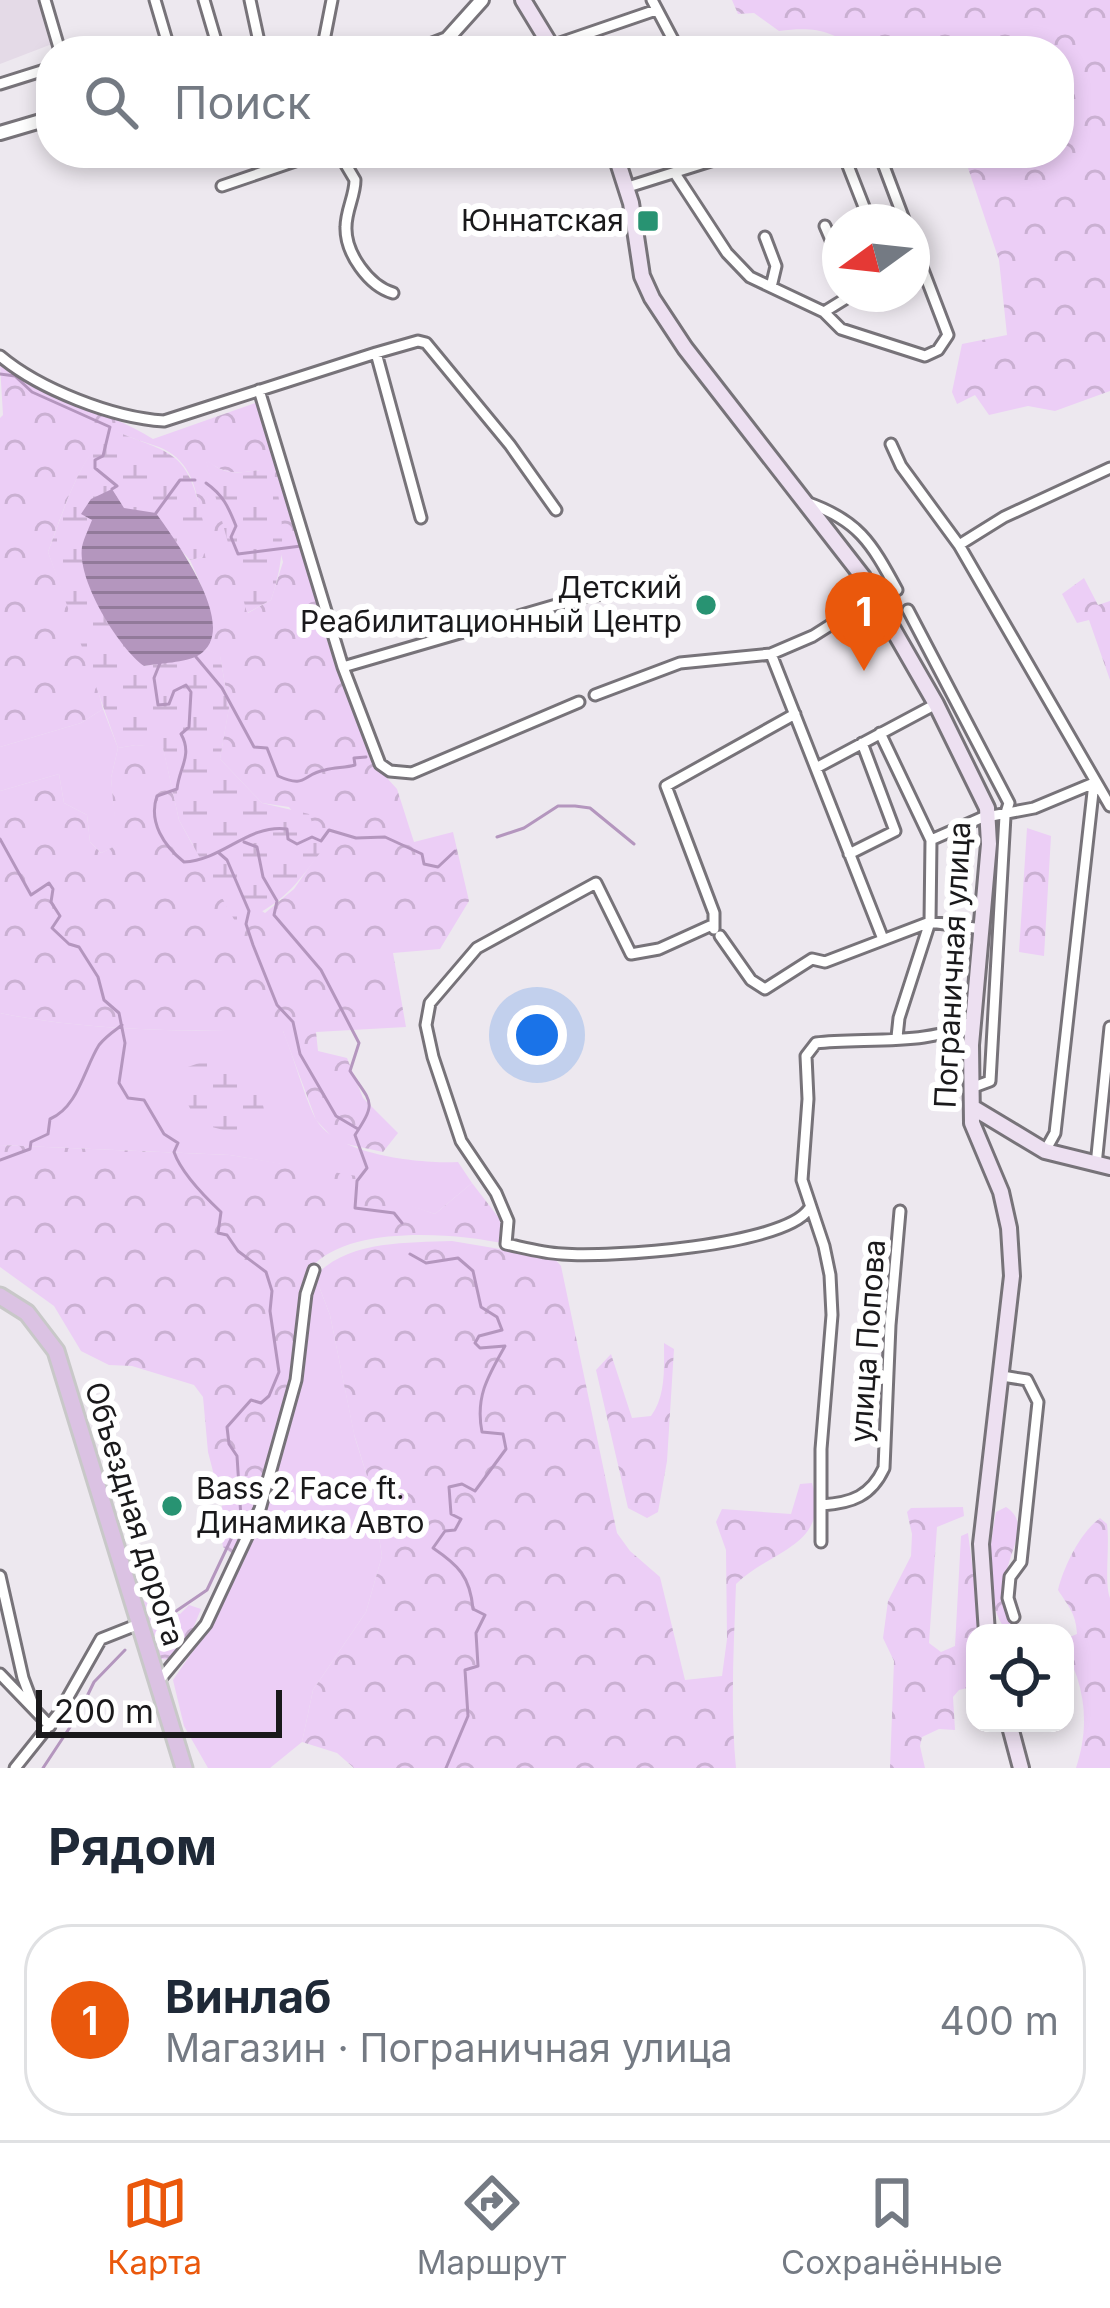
<!DOCTYPE html>
<html lang="ru">
<head>
<meta charset="utf-8">
<style>
  body { margin:0; font-family:Inter,sans-serif; background:#f2f2f3; color:#1f2937 }
  .controls { position:absolute; right:36px; bottom:36px; display:grid; overflow:hidden; border-radius:24px; box-shadow:0 6px 18px #0003 }
  .controls button { width:108px; height:108px; display:grid; place-items:center; padding:0; border:0; border-bottom:3px solid #e0e1e3; background:#fff; color:#1f2937; font:60px sans-serif }
  .compass { position:absolute; left:822px; top:204px; width:108px; height:108px; border-radius:50%; background:#fff; box-shadow:0 6px 18px #0003; rotate:255deg }
  .scale { position:absolute; left:36px; bottom:30px; width:246px; box-sizing:border-box; padding-left:12px; border:6px solid #1a191b; border-top:0; font-size:33px; line-height:42px; white-space:nowrap; color:#1a191b; -webkit-text-stroke:9px #fff; paint-order:stroke }
  .you { position:absolute; left:537px; top:1035px; width:42px; height:42px; margin:-30px; border:9px solid #fff; border-radius:50%; background:#1a73e8; box-shadow:0 0 0 18px #1a73e833 }
  .badge { display:grid; place-items:center; width:78px; height:78px; border-radius:50%; background:#ea580c; color:#fff; font-size:39px; font-weight:700 }
  .pin { position:absolute; translate:-50% -99px; filter:drop-shadow(0 3px 6px #0008) }
  .pin::after { content:''; position:absolute; top:63px; width:42px; height:36px; background:inherit; clip-path:polygon(0 0,100% 0,50% 100%) }
  .list { margin:0; padding:0; list-style:none }
  h2 { display:flex; justify-content:space-between; align-items:center; height:156px; margin:0; padding:0 48px; font-size:51px }
  h2 small { font-size:39px; font-weight:400; color:#747a83 }
  .list li { display:grid; grid-template-columns:78px 1fr auto; gap:36px; align-items:center; box-sizing:border-box; height:192px; margin:0 24px 24px; padding:0 24px; border:3px solid #e0e1e3; border-radius:48px }
  .list b { display:block; font-size:45px; white-space:nowrap }
  .list p { margin:0; font-size:39px; white-space:nowrap; color:#747a83 }
  .list em { font-size:39px; font-style:normal; color:#747a83 }
  .icon { flex:none; width:66px; height:66px; fill:none; stroke:currentColor; stroke-width:2; stroke-linecap:round; stroke-linejoin:round }
  .map { position:relative; flex:none; width:1110px; height:1768px; overflow:hidden }
  .search { position:absolute; background:#fff; box-shadow:0 6px 18px #0003; left:36px; right:36px; top:36px; height:132px; display:flex; align-items:center; gap:30px; box-sizing:border-box; padding:0 42px; border-radius:48px; color:#747a83; font-size:45px }
  .sheet { height:372px; background:#fff }
  nav { display:flex; justify-content:space-around; align-items:center; box-sizing:border-box; height:168px; border-top:3px solid #e0e1e3; background:#fff; font-size:33px; color:#747a83 }
  nav a { display:grid; justify-items:center; gap:6px }
  nav .on { color:#ea580c }
  .map>svg:first-child { display:block }
  .built { fill:#e4dae7 }
  .green { fill:#eccef6 }
  .forest { fill:url(#forest-crowns); fill-rule:evenodd }
  .wetland { fill:url(#wetland-marsh) }
  .water { fill:url(#water-rules) }
  .lines { fill:none; stroke-linecap:round; stroke-linejoin:round }
  .stream { stroke:#b496be; stroke-width:3 }
  .minor-casing { stroke:#777379; stroke-width:15 }
  .tertiary-casing { stroke:#777379; stroke-width:18 }
  .secondary-casing { stroke:#777379; stroke-width:20 }
  .primary-casing { stroke:#c8c8c8; stroke-width:21 }
  .minor { stroke:#fff; stroke-width:9 }
  .tertiary { stroke:#fff; stroke-width:12 }
  .secondary { stroke:#ede0f1; stroke-width:14 }
  .primary { stroke:#dbc2e3; stroke-width:15 }
  .poi-dot { fill:#289372; stroke:#fff; stroke-width:4.5 }
  .labels { text-anchor:middle; stroke-width:12; stroke-linejoin:round; paint-order:stroke }
  .poi-label { font-size:30px; fill:#1a191b; stroke:#fff; text-anchor:end }
  .street-label { font-size:30px; fill:#1a191b; stroke:#fff }
</style>
</head>
<body>
<div class="map">
<svg width="1110" height="1768" viewBox="0 0 1110 1768">
  <defs>
    <pattern id="forest-crowns" width="20" height="18" patternUnits="userSpaceOnUse" patternTransform="scale(3)"><rect width="20" height="18" fill="#eccef6"/><path d="M2 6a3 3 0 1 1 6 0M12 15a3 3 0 1 1 6 0" fill="none" stroke="#cab0d2"/></pattern>
    <pattern id="wetland-marsh" width="20" height="14" patternUnits="userSpaceOnUse" patternTransform="scale(3)"><rect width="20" height="14" fill="#eccef6"/><path d="M1 5h8M5 5V1M11 12h8M15 12V8" fill="none" stroke="#cab0d2"/></pattern>
    <pattern id="water-rules" width="6" height="5" patternUnits="userSpaceOnUse" patternTransform="scale(3)"><rect width="6" height="5" fill="#b496be"/><path d="M0 2.5h6" fill="none" stroke="#927a9a"/></pattern>
  </defs>
  <rect width="100%" height="100%" fill="#ede8ef"/>
  <!-- built -->
  <path class="built" d="M0,0H38L52,44L0,64Z"/>
  <!-- green -->
  <path class="green" d="M103,709L118,748L111,778L118,845L101,853L90,842L87,815L64,803L59,774L0,791V747L81,723Z
    M0,1013C94,1032 188,1031 283,1031C293,1054 306,1103 317,1121C338,1155 421,1164 458,1162L472,1183L435,1214L281,1164L230,1155L0,1145Z
    M315,1276L330,1315L355,1438L372,1492L382,1556L366,1612L313,1690L302,1742L270,1768H208L184,1726L173,1680L211,1625L226,1585L253,1537L298,1389Z"/>
  <!-- forest -->
  <path class="forest" d="M732,0H1110V391L1055,411L1028,406L989,415L975,395L957,404L952,392L962,344L1007,335L999,260L963,153H1059V51H857C831,29 812,27 779,31L754,13L738,14Z
    M0,365C45,402 105,408 153,439L258,402L331,653L376,766L397,789L414,842L453,832L469,901L440,949L393,953L406,1027L316,1032L318,1051L347,1058L363,1098L398,1133L383,1152L337,1142L316,1120L283,1031C188,1031 94,1032 0,1013V791L59,774L64,803L87,815L90,842L101,853L117,845L111,778L118,748L136,745L163,747L179,820L192,844L215,880L265,913L294,889L321,850L289,807L262,803L220,759L229,707L220,656L206,649C218,616 203,590 190,560L203,557C200,518 203,464 159,447C144,442 129,437 114,431C81,450 62,515 48,552L93,672L103,709L81,723L0,747V418L3,415ZM206,460C224,474 235,474 259,470L283,562L271,600L248,613Z
    M1084,578L1098,605L1110,601V680L1089,620L1077,623L1062,594Z
    M1027,828L1051,836L1044,956L1019,952Z
    M0,1145L230,1155L381,1180L401,1202L435,1214L472,1183L499,1218L506,1244C457,1233 348,1224 311,1268C297,1286 300,1317 298,1340C291,1412 268,1486 236,1551L231,1553L223,1547L219,1524L222,1506L208,1452L203,1397L194,1385L132,1366L109,1365L81,1351L54,1306L0,1267Z
    M452,1241L554,1258L561,1266L617,1533L630,1551L660,1577L685,1680L722,1676L727,1639L726,1550L716,1522L722,1509L791,1514L800,1484L812,1483C831,1546 772,1549 736,1584C734,1645 730,1706 736,1768H354L337,1753L302,1742L313,1690L366,1612L382,1556L372,1492L354,1434L330,1315L315,1276C349,1240 406,1243 452,1241Z
    M664,1343L674,1349L667,1461L658,1512L647,1518L628,1508L596,1370L611,1354L632,1418L651,1416C666,1396 664,1368 664,1343Z
    M963,1507L964,1516L937,1527L929,1643L941,1652L955,1646L961,1536L968,1533L981,1633H975V1691L971,1687L959,1690L953,1697L955,1730L939,1729L922,1737L920,1746L925,1768H890L894,1661L883,1638L888,1601L911,1556L912,1534L907,1512L911,1508Z
    M1006,1507C1033,1524 1006,1554 1006,1579C1006,1599 1012,1619 1025,1633H1008C982,1601 989,1550 996,1512Z
    M1100,1518L1107,1524C1110,1546 1104,1583 1110,1598V1768H1076C1086,1738 1087,1708 1077,1677C1072,1662 1065,1655 1065,1639L1077,1634C1076,1613 1068,1606 1058,1590C1064,1566 1080,1533 1100,1518Z
    M153,1572L164,1582L175,1613L180,1614L189,1605L201,1609L188,1641L172,1660L161,1659L155,1649L140,1585L142,1577Z"/>
  <!-- wetland -->
  <path class="wetland" d="M113,430C165,453 186,447 200,509C204,526 209,540 203,557L190,560L175,544L82,515L93,519L144,666L195,657L206,649L220,655L229,708L220,759L262,803L309,814L322,850C295,887 280,907 236,923L179,820L163,748L136,745L118,748L48,552C62,516 81,450 113,430Z
    M205,458C229,481 243,470 273,469C284,517 287,554 271,600L247,613Z
    M205,1061L257,1076L269,1134L250,1137L197,1123L186,1100L182,1069Z"/>
  <!-- water -->
  <path class="water" d="M112,489L124,508L156,513C174,539 242,628 199,655C185,663 160,663 144,666C118,647 77,580 82,547C84,538 89,528 92,520L81,514L91,499Z"/>
  <g class="lines">
    <!-- stream -->
    <path class="stream" d="M0,374L15,376L32,392L110,427L103,456L95,460V468L117,486L112,489
      M206,483C223,495 228,506 236,526L231,537L238,554L301,546
      M156,513L180,480H195
      M196,657L222,688L254,747L267,748L278,776C307,789 302,774 325,770C335,767 345,768 355,765L354,758L366,757
      M160,663L154,678L158,705L169,704L174,691L186,685L191,692L189,727L181,734C193,755 179,768 177,789L157,796C148,822 164,846 184,862C223,860 248,824 287,829L288,839L297,844L312,837L321,841L329,830L356,838L385,837L422,854L424,864L438,867L455,851
      M497,837L524,828L558,806H575L590,808L634,844
      M0,839L31,895L49,883L53,889L51,902L60,916L52,928L69,944L79,947L98,977L104,1000L119,1013L125,1043L119,1083L128,1098L144,1100L164,1134L178,1143L174,1152C181,1172 205,1197 221,1212L218,1233L227,1235L238,1251L266,1272L272,1291L270,1311L279,1372L269,1396L261,1403L251,1400L227,1427L229,1444L237,1456L241,1518L207,1590L163,1620
      M244,842L257,847L263,877L277,901L274,915L321,970L359,1043L350,1071C372,1104 377,1101 355,1135L367,1168L357,1181L355,1208L394,1213L402,1223
      M219,853L227,860L249,911L246,924L253,945L277,1005L293,1022L300,1054L336,1116L358,1129
      M0,1160L30,1149L31,1142L48,1134L50,1119C78,1107 84,1069 99,1045C105,1037 114,1031 122,1025
      M410,1254L426,1263L458,1258L473,1271L481,1307L497,1317L502,1330L479,1336L475,1343L480,1348L505,1346C488,1376 475,1397 482,1432L503,1434L506,1449L475,1491L462,1484L449,1487L451,1514L461,1519L455,1530L445,1531L433,1548C458,1565 470,1576 473,1609L485,1615L476,1633L478,1666L465,1670L468,1716L446,1768
      M43,1768L78,1715L94,1682L125,1650"/>
    <!-- minor casing -->
    <g class="minor-casing">
      <path id="minor" d="M45,0L60,51
        M155,0L170,51
        M204,0L219,51
        M250,0L261,51
        M652,0L679,51
        M551,46L656,10
        M322,51L332,0
        M0,84L51,68
        M339,153L355,180C355,196 346,210 346,227C345,253 369,286 393,293
        M843,153L870,222
        M879,153L905,222
        M676,175L727,253L750,277L824,312L841,329L925,356L938,350L948,335L912,241
        M222,186L319,153
        M628,187L736,153
        M825,226L840,261
        M765,237L776,266L771,287
        M824,312L853,294
        M376,353L421,518
        M0,356C39,389 113,418 164,421L376,353L418,341L426,343L510,445L556,510
        M259,390L343,667L380,764L390,771L412,773L579,702
        M891,444L901,466L959,545
        M1110,468L1004,517L959,545L1110,806
        M806,502C858,520 871,542 897,590
        M908,610L1009,803L1005,816L990,1081L971,1088
        M771,654L883,939
        M343,667L587,596L652,588
        M595,695L680,663L771,654L813,636L876,596
        M880,733L931,840L930,922L899,1018L897,1037
        M816,768L936,704
        M931,840L981,818L1034,808L1094,783L1055,1133L1045,1151
        M849,854L895,831L862,743
        M712,925L659,949L631,954L596,883L477,948L430,1003L426,1025L433,1057L461,1141L496,1193L508,1221L506,1244C525,1248 543,1253 562,1254C607,1258 784,1246 809,1209
        M714,929V913L666,786L795,714
        M720,936L751,980L765,989L812,959L825,962L930,922L982,929
        M1096,1165L1110,1027
        M1002,1376L1027,1380L1038,1402L1021,1562L1010,1577L1008,1598L1014,1617
        M822,1505C852,1503 871,1496 884,1468L890,1325L900,1211
        M821,1542V1449L832,1315L830,1275L824,1246L802,1180L808,1099L806,1056L816,1043C861,1037 937,1047 973,1020
        M0,1576L23,1678L35,1710
        M0,1674L50,1726
        M157,1683L206,1624L260,1509L296,1380L306,1294L314,1270
        M15,1768L59,1713L101,1639L139,1624"/>
    </g>
    <!-- tertiary casing -->
    <g class="tertiary-casing">
      <path id="tertiary" d="M416,51L447,39L482,0
        M0,133L51,118"/>
    </g>
    <!-- secondary casing -->
    <g class="secondary-casing">
      <path id="secondary" d="M523,0L554,51
        M615,153L631,203L642,276L652,298L685,348L863,577L936,704L987,808L989,844L971,1045L972,1123L1001,1192L1009,1228L1012,1276L981,1544L987,1633
        M972,1107L1045,1151L1110,1167
        M1009,1723L1021,1768"/>
    </g>
    <!-- primary casing -->
    <g class="primary-casing">
      <path id="primary" d="M0,1296L27,1313L56,1351L184,1768"/>
    </g>
    <!-- minor -->
    <use href="#minor" class="minor"/>
    <!-- tertiary -->
    <use href="#tertiary" class="tertiary"/>
    <!-- secondary -->
    <use href="#secondary" class="secondary"/>
    <!-- primary -->
    <use href="#primary" class="primary"/>
  </g>
  <!-- markers -->
  <g class="poi-dot">
    <rect x="636" y="209" width="24" height="24" rx="6"/>
    <circle cx="706" cy="605" r="12"/>
    <circle cx="172" cy="1506" r="12"/>
  </g>
  <g class="labels">
    <!-- poi labels -->
    <g class="poi-label">
      <text x="624" y="231">Юннатская</text>
      <text x="682" y="598">Детский<tspan x="682" dy="34">Реабилитационный Центр</tspan></text>
      <text x="196" y="1499" text-anchor="start">Bass 2 Face ft.<tspan x="196" dy="34">Динамика Авто</tspan></text>
    </g>
    <!-- street labels -->
    <g class="street-label">
      <text transform="translate(953 965) rotate(-87)" y="10">Пограничная улица</text>
      <text transform="translate(868 1341) rotate(-86)" y="10">улица Попова</text>
      <text transform="translate(134 1514) rotate(73)" y="10">Объездная дорога</text>
    </g>
  </g>
</svg>
<div class="controls">
<button><svg class="icon" aria-label="locate" viewBox="0 0 24 24"><circle cx="12" cy="12" r="6"/><path d="M12 2v4M12 18v4M2 12h4M18 12h4"/></svg></button>
</div>
<svg class="compass" viewBox="-18 -18 36 36"><path d="M0-13l5 13h-10z" fill="#e53935"/><path d="M0 13l5-13h-10z" fill="#747a83"/></svg>
<div class="scale">200 m</div>
<div class="you"></div>
<div class="pin badge" style="left:864px;top:671px">1</div>
<div class="search"><svg class="icon" aria-label="search" viewBox="0 0 24 24"><circle cx="10" cy="10" r="6"/><path d="M15 15l6 6"/></svg>Поиск</div>
</div>
<section class="sheet">
<h2>Рядом<small></small></h2>
<ul class="list">
<li><span class="badge">1</span><div><b>Винлаб</b><p>Магазин · Пограничная улица</p></div><em>400 m</em></li>
</ul>
</section>
<nav>
<a class="on"><svg class="icon" aria-label="map" viewBox="0 0 24 24"><path d="M3 6l6-2 6 2 6-2v14l-6 2-6-2-6 2zM9 4v14M15 6v14"/></svg>Карта</a>
<a><svg class="icon" aria-label="directions" viewBox="0 0 24 24"><path d="M12 3l9 9-9 9-9-9zM9 14v-3h6M13 9l2 2-2 2"/></svg>Маршрут</a>
<a><svg class="icon" aria-label="saved" viewBox="0 0 24 24"><path d="M7 4h10v16l-5-4-5 4z"/></svg>Сохранённые</a>
</nav>
</body>
</html>
